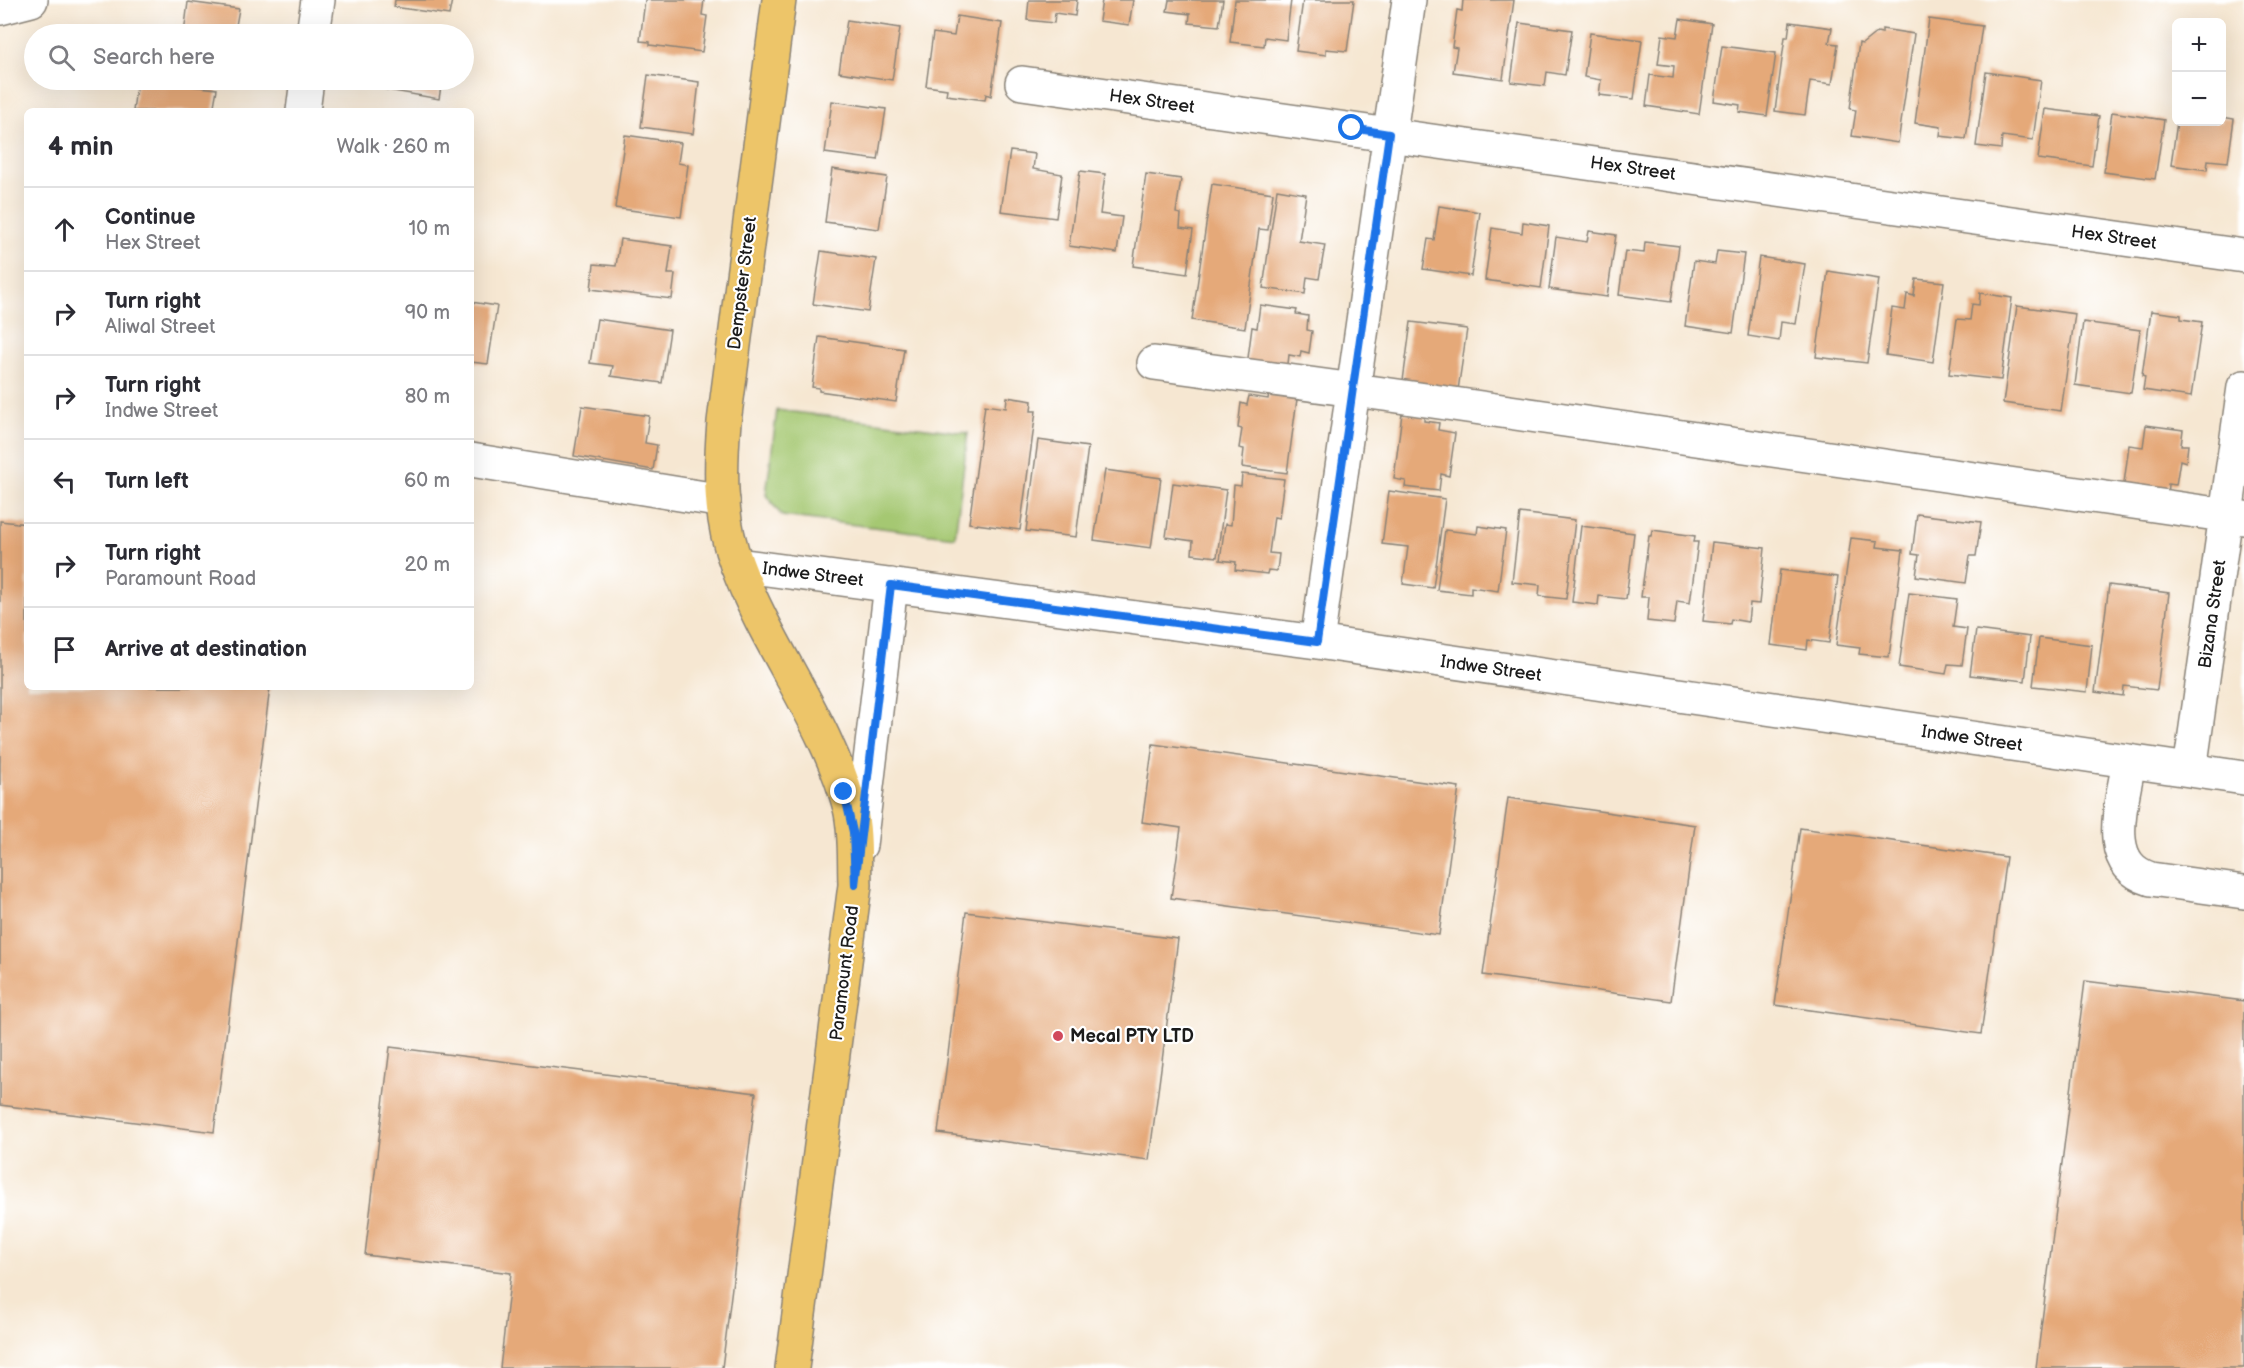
<!DOCTYPE html>
<html lang="en">
<head>
<meta charset="utf-8">
<style>
  body { margin:0; font-family:"Balsamiq Sans",sans-serif; background:#f7f7f7; color:#2b2b33 }
  .controls { position:absolute; right:18px; top:18px; display:grid; overflow:hidden; border-radius:9px; box-shadow:0 6px 24px #0002 }
  .controls button { width:54px; height:54px; display:grid; place-items:center; padding:0; border:0; border-bottom:2px solid #e1e1e2; background:#fff; color:#2b2b33; font:30px sans-serif }
  .stop { position:absolute; width:18px; height:18px; margin:-14px; border:4px solid #1a73e8; border-radius:50%; background:#fff }
  .stop.end { background:#1a73e8; border-color:#fff; box-shadow:0 2px 6px #0008 }
  .list { margin:0; padding:0; list-style:none }
  h2 { display:flex; justify-content:space-between; align-items:center; height:78px; margin:0; padding:0 24px; font-size:26px }
  h2 small { font-size:20px; font-weight:400; color:#7c7c81 }
  .list li { display:grid; grid-template-columns:39px 1fr auto; gap:18px; align-items:center; box-sizing:border-box; height:84px; padding:0 24px; border-top:2px solid #e1e1e2 }
  .list b { display:block; font-size:22px; white-space:nowrap }
  .list p { margin:0; font-size:20px; white-space:nowrap; color:#7c7c81 }
  .list em { font-size:20px; font-style:normal; color:#7c7c81 }
  .icon { flex:none; width:33px; height:33px; fill:none; stroke:currentColor; stroke-width:2; stroke-linecap:round; stroke-linejoin:round }
  .map { position:relative; flex:none; width:2244px; height:1368px; overflow:hidden }
  .search { position:absolute; background:#fff; box-shadow:0 6px 24px #0002; left:24px; top:24px; width:450px; height:66px; display:flex; align-items:center; gap:15px; box-sizing:border-box; padding:0 21px; border-radius:33px; color:#7c7c81; font-size:22px }
  .panel { position:absolute; background:#fff; box-shadow:0 6px 24px #0002; left:24px; top:108px; width:450px; height:582px; border-radius:9px }
  .map>svg:first-child { display:block }
  .green { fill:#a5c872; stroke:#607247; stroke-width:1.5 }
  .building { fill:#e5a979 }
  .lines { fill:none; stroke-linecap:round; stroke-linejoin:round }
  .minor-casing { stroke:#898277; stroke-width:36 }
  .major-casing { stroke:#898277; stroke-width:36 }
  .minor { stroke:#fff; stroke-width:33 }
  .major { stroke:#edc569; stroke-width:33 }
  .route { stroke:#1a73e8; stroke-width:8 }
  .poi-dot { fill:#d1495b; stroke:#fff; stroke-width:2 }
  .labels { text-anchor:middle; stroke-width:4.5; stroke-linejoin:round; paint-order:stroke }
  .street-label { font-size:18px; fill:#1c1c1c; stroke:#fff }
  .poi-label { font-size:18px; font-weight:bold; fill:#1c1c1c; stroke:#fff; text-anchor:start }
</style>
</head>
<body>
<div class="map">
<svg width="2244" height="1368" viewBox="0 0 2244 1368">
  <rect width="100%" height="100%" fill="#fff"/>
  <filter id="ink" filterUnits="userSpaceOnUse"><feTurbulence type="fractalNoise" baseFrequency=".0167" numOctaves="2"/><feDisplacementMap in="SourceGraphic" scale="12" xChannelSelector="R" yChannelSelector="G"/><feConvolveMatrix kernelMatrix="1 2 1 2 8 2 1 2 1" color-interpolation-filters="sRGB"/></filter>
  <filter id="wash" filterUnits="userSpaceOnUse"><feTurbulence type="fractalNoise" baseFrequency=".008" numOctaves="4" result="noise"/><feDisplacementMap in="SourceGraphic" scale="24" xChannelSelector="R" yChannelSelector="G"/><feGaussianBlur stdDeviation="1.35" result="paint"/><feColorMatrix in="noise" values="0 0 0 0 0 0 0 0 0 0 0 0 0 0 0 0 0 1.4 0 .05"/><feComposite in="paint" operator="in"/></filter>
  <g filter="url(#wash)">
    <rect width="100%" height="100%" fill="#f6e7d2"/>
    <!-- green -->
    <path class="green" d="M777,410L968,433L955,537L782,516L766,495Z"/>
    <g id="blocks">
      <!-- building -->
      <path class="building" d="M395,0H452L449,15L394,7Z
        M645,0H704L702,15L707,16L702,52L650,45V42L640,41Z
        M1029,0H1077L1075,16L1055,13L1054,23L1027,20Z
        M1102,0H1133L1129,25L1099,21Z
        M1169,0H1223L1219,26L1189,23L1190,14L1167,11Z
        M1235,0H1291L1286,40L1265,37L1264,46L1230,42Z
        M1303,0H1354L1347,51L1326,49V55L1296,51Z
        M1463,0H1514L1503,79L1453,72L1457,48L1452,47L1457,10L1462,11Z
        M188,2L239,9L235,31L244,32V34H184Z
        M957,16L1002,23L991,96L986,94L985,100L946,95L947,89L926,86L933,33L954,36Z
        M1680,19L1712,24L1699,114L1646,106L1650,75L1673,78L1674,66L1658,64L1662,35L1677,37Z
        M1929,19L1982,26L1966,139L1940,136L1941,127L1915,123Z
        M847,20L900,28L892,80L839,72Z
        M1790,22L1832,28L1829,43L1838,44L1832,84L1810,81L1805,115L1775,111L1785,37H1788Z
        M1519,23L1572,30L1565,75L1547,72L1545,86L1511,82Z
        M1882,29L1914,34L1898,143L1852,136L1856,110L1850,109L1859,43L1862,44L1877,32L1882,33Z
        M1590,33L1642,40L1634,99L1599,95L1601,80L1584,77Z
        M1722,46L1776,53L1767,116L1739,112L1740,105L1714,101Z
        M1986,72L2041,80L2033,140L2002,136L2001,149L1976,146Z
        M648,75L699,82L693,134L641,127Z
        M137,80L217,89L213,111H133Z
        M383,80H442L439,99L382,89Z
        M832,101L886,109L878,160L825,153Z
        M2045,109L2099,116L2092,166L2038,159Z
        M2112,112L2164,120L2155,179L2104,172Z
        M2222,117L2234,119L2228,162L2208,160L2207,170L2171,165L2177,122H2222Z
        M625,135L681,143L678,163L688,165L681,217L615,208Z
        M1010,151L1035,154L1033,169L1062,174L1056,218L1001,211Z
        M832,169L887,177L879,229L825,222Z
        M1080,171L1105,174L1100,214L1122,217L1117,253L1069,246Z
        M1146,174L1181,179L1176,213L1181,214L1180,228L1193,230L1187,274L1133,266Z
        M1212,184L1273,193L1268,230L1259,229L1245,328L1192,320Z
        M1277,189L1306,194L1299,241L1325,245L1319,279L1307,277L1305,294L1263,288Z
        M1439,206L1480,212L1471,276L1423,269L1428,239L1434,240Z
        M1523,222L1549,226L1541,288L1485,280L1492,228L1522,233Z
        M1589,231L1616,235L1607,297L1549,289L1556,237L1587,242Z
        M620,239L672,246L668,274H675L672,299L591,289L594,264L616,266Z
        M1645,242L1679,246L1671,302L1619,295L1625,251L1644,253Z
        M821,251L876,259L868,312L813,304Z
        M1717,251L1744,254L1733,333L1685,326L1694,261L1715,264Z
        M1759,257L1805,264L1796,324L1781,322L1779,341L1748,336Z
        M1828,271L1879,279L1867,363L1816,357Z
        M1916,279L1944,282L1933,362L1886,355L1892,308L1905,310L1907,294L1914,296Z
        M1980,293L2012,298L2001,380L1949,374L1957,319L1970,320L1972,304L1979,305Z
        M471,302L497,306L488,364L471,362Z
        M1260,305L1297,310L1296,314L1308,316L1307,330L1312,331L1309,353L1301,351L1300,357L1289,355L1287,373L1247,366L1252,327L1257,328Z
        M2017,306L2075,314L2061,411L2003,403Z
        M2151,311L2181,315V319L2202,322L2191,397L2143,390L2145,377L2142,376Z
        M597,319L670,330L662,383L611,376L613,366L590,363Z
        M1411,322L1467,329L1458,390L1402,388Z
        M2083,322L2140,330L2131,393L2075,385Z
        M819,337L904,349L896,402L819,391V388L812,387Z
        M1269,394L1297,399L1287,473L1242,467L1244,449L1239,448L1242,429L1238,428L1241,403L1247,405L1249,396L1268,399Z
        M1007,397L1032,401L1031,411H1036L1020,530L969,523L985,405L1006,408Z
        M582,406L649,416L645,443L657,445L653,470L574,456Z
        M1402,413L1424,416V421L1439,423L1438,430L1455,433L1449,476L1441,474L1439,491L1405,487L1406,481L1394,479Z
        M2146,425L2183,430L2181,445H2188L2186,462L2180,460L2176,485L2168,484L2167,497L2123,491L2129,445L2143,447Z
        M1038,440L1088,447L1076,537L1026,531Z
        M1105,470L1161,478L1151,548L1094,540Z
        M1242,474L1284,479L1279,518L1274,517L1269,553L1279,554L1277,571L1268,570L1267,574L1235,570L1236,562L1220,560L1225,524L1231,525L1234,485L1241,486Z
        M1173,483L1226,490L1217,557L1192,554L1193,541L1166,537Z
        M1389,491L1445,499L1433,588L1403,584L1408,547L1382,544Z
        M1520,513L1575,520L1566,599L1539,596L1540,585L1512,582Z
        M1917,514L1981,522L1976,556H1970L1966,583L1916,576L1919,555L1912,554Z
        M0,521L27,524V687H270L214,1132L0,1105Z
        M1478,526L1506,530L1498,591L1471,587V594L1437,590L1445,530L1477,534Z
        M1581,526L1634,533L1626,599L1599,596L1598,605L1572,602Z
        M1652,530L1695,536L1694,542H1698L1690,603L1677,601L1674,624L1647,621L1649,597H1641L1649,536H1651Z
        M1851,538L1878,541L1877,547L1903,550L1889,657L1859,654L1860,648L1836,645Z
        M1712,542L1765,548L1759,604L1750,603L1748,622L1731,619L1730,624L1703,621Z
        M1780,570L1838,577L1829,643L1808,640L1807,650L1771,645Z
        M2109,585L2169,593L2157,690L2124,686L2123,696L2095,692Z
        M1909,593L1957,599L1953,627L1967,629L1962,665L1948,664L1946,674L1899,667Z
        M1976,630L2030,637L2025,681L1970,675Z
        M2039,638L2092,645L2087,692L2033,686Z
        M1153,744L1459,787L1439,935L1171,898L1181,828L1142,822Z
        M1508,798L1695,825L1671,1001L1483,975Z
        M1800,828L2006,857L1981,1034L1775,1005Z
        M966,912L1178,939L1149,1160L938,1133Z
        M2085,981L2244,1001V1368H2036Z
        M390,1047L756,1093L722,1368H500L511,1273L365,1255Z"/>
    </g>
  </g>
  <g filter="url(#ink)">
    <use href="#blocks" fill-opacity="0" stroke="#898277" stroke-width="1.5"/>
    <g class="lines">
      <!-- minor casing -->
      <g class="minor-casing">
        <path id="minor" d="M0,8L31,0
          M313,34L318,0
          M1022,83L2244,256
          M303,111L307,80
          M1154,363L1391,395L2244,518
          M471,460L723,501
          M737,565L1317,642L2244,778
          M1317,642L1409,0
          M2129,761C2123,802 2100,864 2151,879L2244,892
          M2190,770L2244,387
          M860,845L891,585"/>
      </g>
      <!-- major casing -->
      <g class="major-casing">
        <path id="major" d="M779,0L724,422C720,470 719,520 737,565C768,649 827,721 850,808C856,833 854,860 855,885L792,1368"/>
      </g>
      <!-- minor -->
      <use href="#minor" class="minor"/>
      <!-- major -->
      <use href="#major" class="major"/>
    </g>
  </g>
  <g class="lines" filter="url(#ink)">
    <!-- route -->
    <path class="route" d="M844,792L853,832L855,885L891,585L1317,642L1389,134L1352,128"/>
  </g>
  <!-- markers -->
  <circle class="poi-dot" cx="1058" cy="1036" r="6"/>
  <g class="labels">
    <!-- street labels -->
    <g class="street-label">
      <text transform="translate(1152 101) rotate(8)" y="6">Hex Street</text>
      <text transform="translate(1633 168) rotate(8)" y="6">Hex Street</text>
      <text transform="translate(2114 237) rotate(8)" y="6">Hex Street</text>
      <text transform="translate(742 283) rotate(-83)" y="6">Dempster Street</text>
      <text transform="translate(813 574) rotate(7)" y="6">Indwe Street</text>
      <text transform="translate(2212 614) rotate(-82)" y="6">Bizana Street</text>
      <text transform="translate(1491 668) rotate(8)" y="6">Indwe Street</text>
      <text transform="translate(1972 738) rotate(8)" y="6">Indwe Street</text>
      <text transform="translate(844 973) rotate(-83)" y="6">Paramount Road</text>
    </g>
    <!-- poi labels -->
    <g class="poi-label">
      <text x="1070" y="1042">Mecal PTY LTD</text>
    </g>
  </g>
</svg>
<div class="controls">
<button>+</button>
<button>−</button>
</div>
<div class="stop" style="left:1352px;top:128px"></div>
<div class="stop end" style="left:844px;top:792px"></div>
<div class="search"><svg class="icon" aria-label="search" viewBox="0 0 24 24"><circle cx="10" cy="10" r="6"/><path d="M15 15l6 6"/></svg>Search here</div>
<section class="panel">
<h2>4 min<small>Walk · 260 m</small></h2>
<ul class="list">
<li><svg class="icon" aria-label="ahead" viewBox="0 0 24 24"><path d="M12 20V5M6 11l6-6 6 6"/></svg><div><b>Continue</b><p>Hex Street</p></div><em>10 m</em></li>
<li><svg class="icon" aria-label="right" viewBox="0 0 24 24"><path d="M7 20v-9h11M14 6l5 5-5 5"/></svg><div><b>Turn right</b><p>Aliwal Street</p></div><em>90 m</em></li>
<li><svg class="icon" aria-label="right" viewBox="0 0 24 24"><path d="M7 20v-9h11M14 6l5 5-5 5"/></svg><div><b>Turn right</b><p>Indwe Street</p></div><em>80 m</em></li>
<li><svg class="icon" aria-label="left" viewBox="0 0 24 24"><path d="M17 20v-9H6M10 6l-5 5 5 5"/></svg><div><b>Turn left</b></div><em>60 m</em></li>
<li><svg class="icon" aria-label="right" viewBox="0 0 24 24"><path d="M7 20v-9h11M14 6l5 5-5 5"/></svg><div><b>Turn right</b><p>Paramount Road</p></div><em>20 m</em></li>
<li><svg class="icon" aria-label="arrive" viewBox="0 0 24 24"><path d="M6 21V4h12l-3 4 3 4H6"/></svg><div><b>Arrive at destination</b></div></li>
</ul>
</section>
</div>
</body>
</html>
